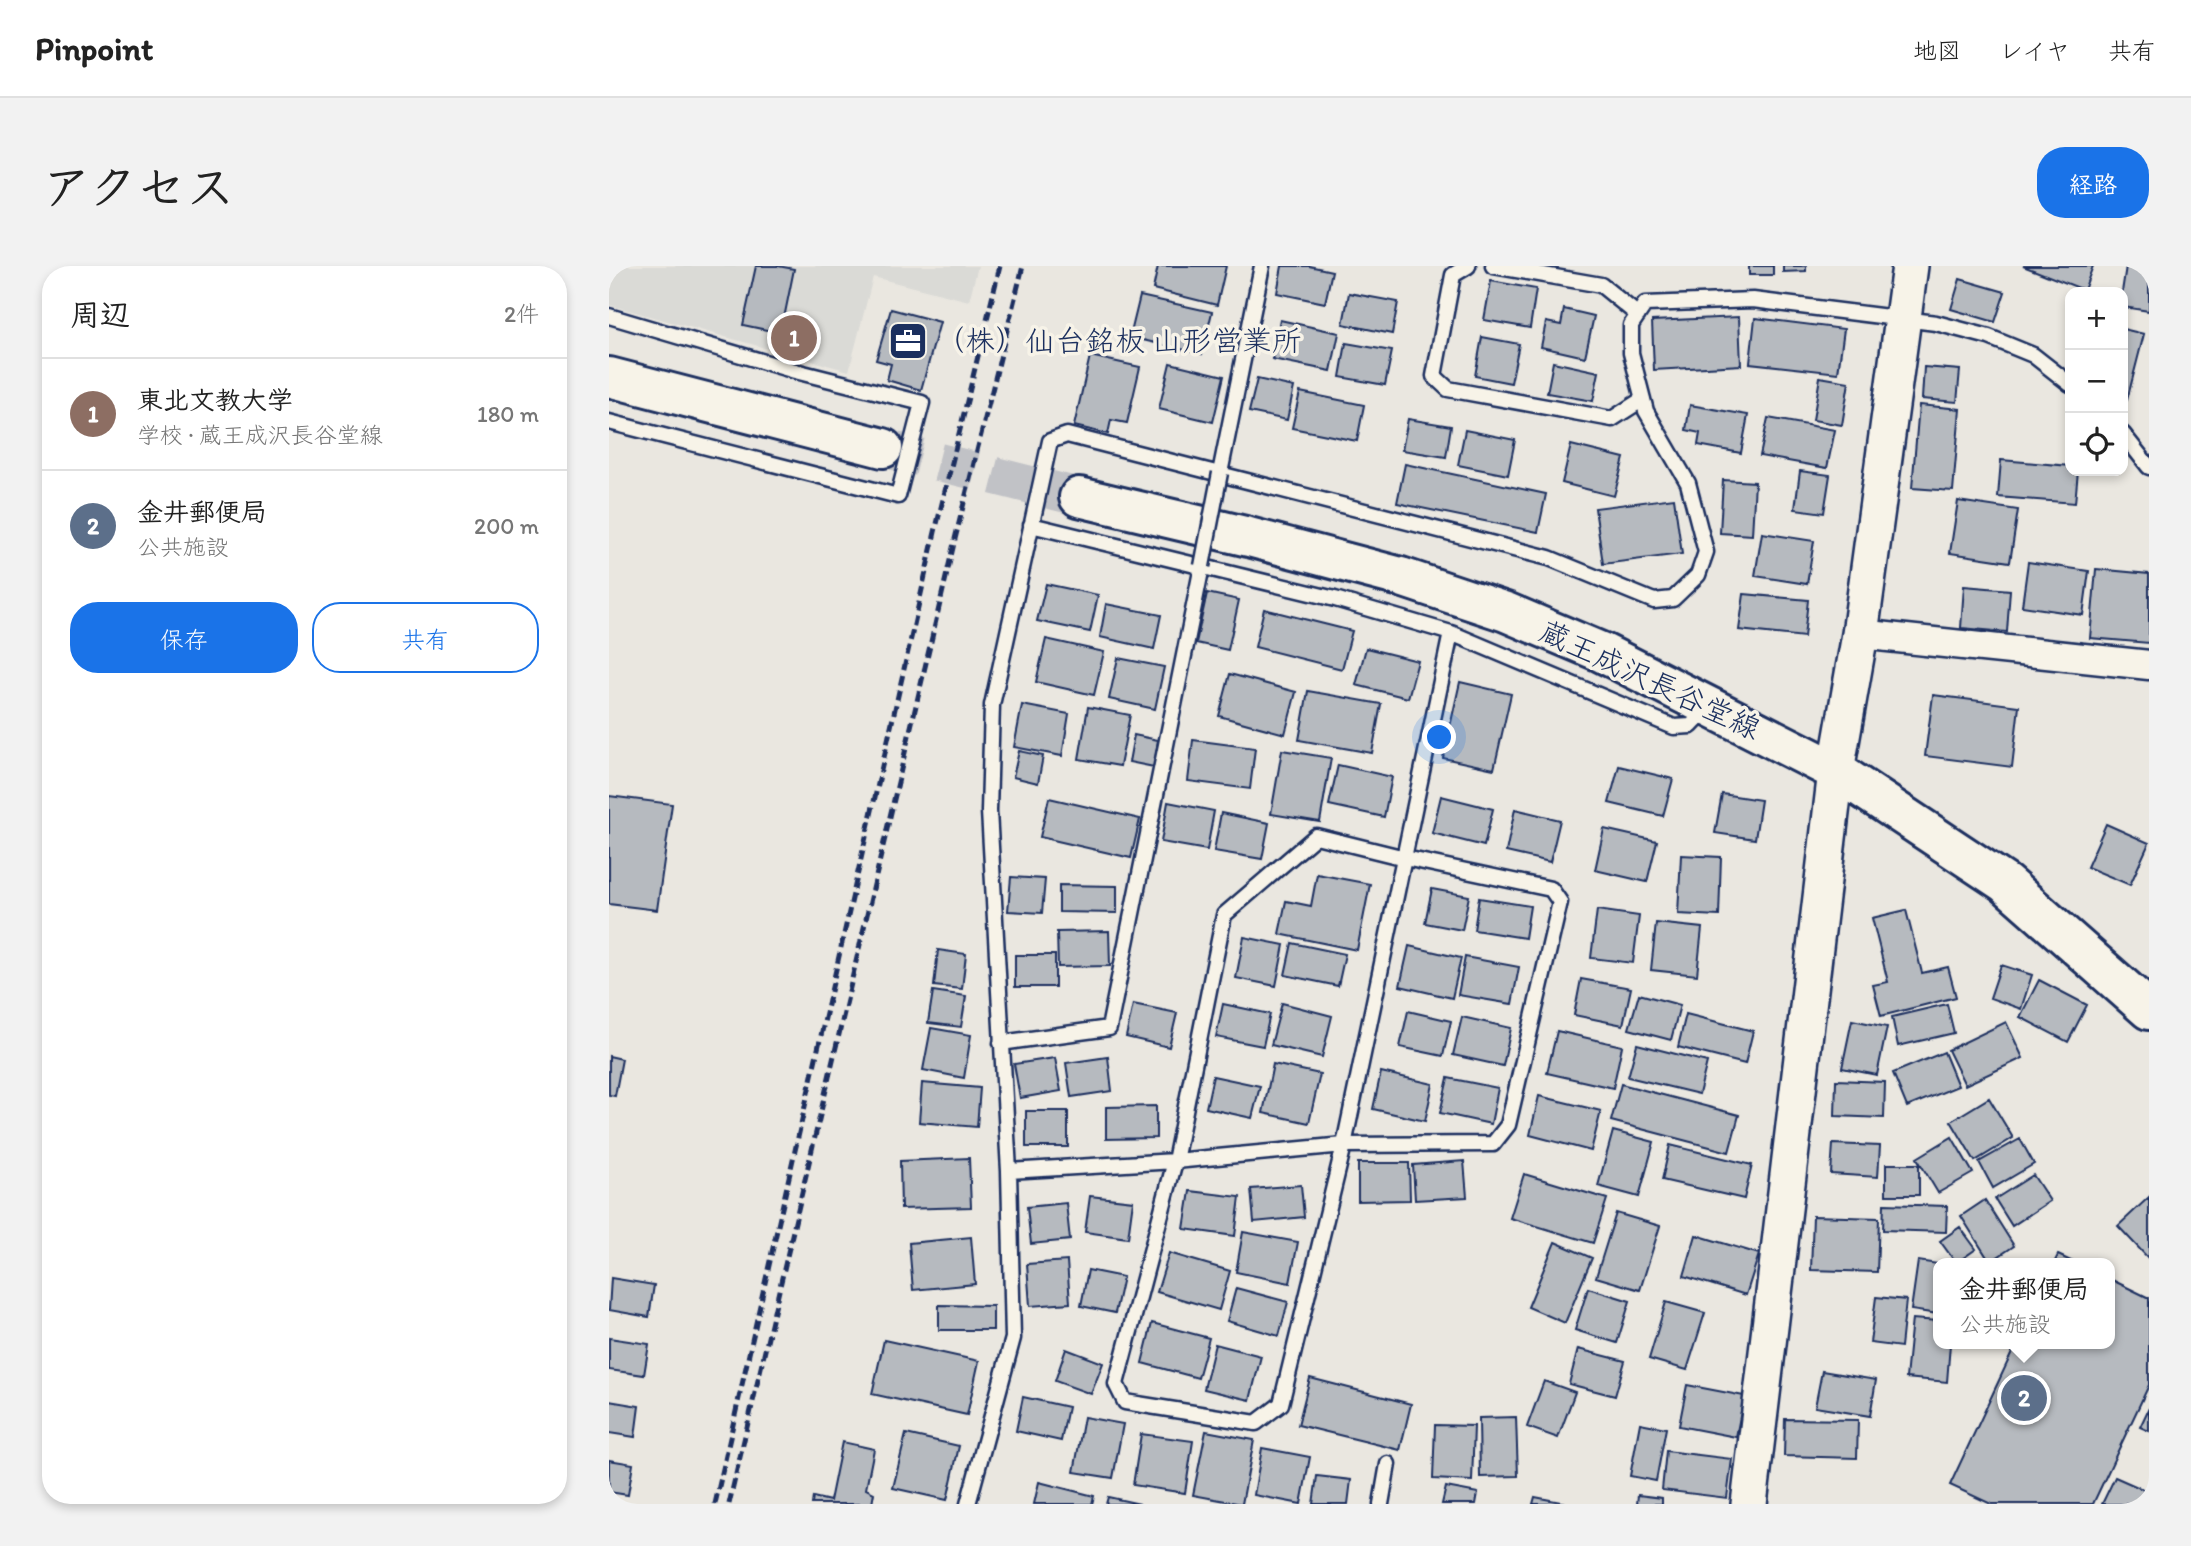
<!DOCTYPE html>
<html lang="ja">
<head>
<meta charset="utf-8">
<style>
  body { margin:0; font-family:Itim,"Klee One",sans-serif; background:#f2f2f2; color:#222 }
  .controls { position:absolute; right:21px; top:21px; display:grid; overflow:hidden; border-radius:14px; box-shadow:0 4px 10px #0003 }
  .controls button { width:63px; height:63px; display:grid; place-items:center; padding:0; border:0; border-bottom:2px solid #e0e0e0; background:#fff; color:#222; font:35px sans-serif }
  .you { position:absolute; left:831px; top:472px; width:24px; height:24px; margin:-18px; border:5px solid #fff; border-radius:50%; background:#1a73e8; box-shadow:0 0 0 10px #1a73e833 }
  .badge { display:grid; place-items:center; width:46px; height:46px; border-radius:50%; background:#1a73e8; color:#fff; font-size:23px; font-weight:700 }
  .pin { position:absolute; translate:-50% -50%; border:4px solid #fff; box-shadow:0 2px 7px #0006 }
  .popup { position:absolute; left:1324px; top:992px; width:182px; height:91px; box-sizing:border-box; display:grid; place-content:center; border-radius:14px; background:#fff; filter:drop-shadow(0 2px 5px #0005); font-size:23px; white-space:nowrap; color:#767676 }
  .popup b { font-size:26px; color:#222 }
  .popup::after { content:''; position:absolute; left:50%; top:100%; margin-left:-14px; border:14px solid transparent; border-top-color:#fff }
  .list { margin:0; padding:0; list-style:none }
  h2 { display:flex; justify-content:space-between; align-items:center; height:91px; margin:0; padding:0 28px; font-size:30px }
  h2 small { font-size:23px; font-weight:400; color:#767676 }
  .list li { display:grid; grid-template-columns:46px 1fr auto; gap:21px; align-items:center; box-sizing:border-box; height:112px; padding:0 28px; border-top:2px solid #e0e0e0 }
  .list b { display:block; font-size:26px; white-space:nowrap }
  .list p { margin:0; font-size:23px; white-space:nowrap; color:#767676 }
  .list em { font-size:23px; font-style:normal; color:#767676 }
  .actions { display:flex; gap:14px; padding:21px 28px }
  .actions a { flex:1; padding:16px 0; border:2px solid #1a73e8; border-radius:28px; text-align:center; font-size:24px; color:#1a73e8 }
  .actions .main { background:#1a73e8; color:#fff }
  .icon { flex:none; width:38px; height:38px; fill:none; stroke:currentColor; stroke-width:2; stroke-linecap:round; stroke-linejoin:round }
  .map { position:relative; flex:none; width:1540px; height:1238px; overflow:hidden; border-radius:28px }
  header { display:flex; align-items:center; gap:42px; box-sizing:border-box; height:98px; padding:0 35px; background:#fff; border-bottom:2px solid #e0e0e0 }
  header strong { font-size:33px }
  nav { display:flex; gap:38px; margin-inline-start:auto; font-size:24px }
  .intro { display:flex; align-items:center; justify-content:space-between; box-sizing:border-box; height:168px; padding:0 42px }
  h1 { margin:0; font-size:49px }
  .button { padding:18px 32px; border-radius:28px; background:#1a73e8; color:#fff; font-size:24px; font-weight:700 }
  main { display:flex; gap:42px; padding:0 42px }
  aside { flex:1; background:#fff; border-radius:28px; box-shadow:0 4px 10px #0003 }
  .map>svg:first-child { display:block }
  .built { fill:#dadad6 }
  .building { fill:#b6babf; stroke:#1b2f5e; stroke-width:2 }
  .lines { fill:none; stroke-linecap:round; stroke-linejoin:round }
  .secondary-tunnel { stroke:#c1c2c6; stroke-width:38; stroke-dasharray:38 19; stroke-linecap:butt }
  .service-casing { stroke:#1b2f5e; stroke-width:19 }
  .minor-casing { stroke:#1b2f5e; stroke-width:33 }
  .tertiary-casing { stroke:#1b2f5e; stroke-width:40 }
  .secondary-casing { stroke:#1b2f5e; stroke-width:44 }
  .service { stroke:#f7f3e8; stroke-width:14 }
  .minor { stroke:#f7f3e8; stroke-width:28 }
  .tertiary { stroke:#f7f3e8; stroke-width:35 }
  .secondary { stroke:#f7f3e8; stroke-width:38 }
  .rail { stroke:#1b2f5e; stroke-width:5; stroke-dasharray:10 5; stroke-linecap:butt }
  .service-bridge-casing { stroke:#1b2f5e; stroke-width:19; stroke-linecap:butt }
  .service-bridge { stroke:#f7f3e8; stroke-width:14 }
  .labels { text-anchor:middle; stroke-width:7; stroke-linejoin:round; paint-order:stroke }
  .poi-label { font-size:30px; fill:#1b2f5e; stroke:#f7f3e8; text-anchor:start }
  .street-label { font-size:30px; fill:#1b2f5e; stroke:#f7f3e8 }
</style>
</head>
<body>
<header>
<strong>Pinpoint</strong>
<nav><a>地図</a><a>レイヤ</a><a>共有</a></nav>
</header>
<div class="intro"><h1>アクセス</h1><a class="button">経路</a></div>
<main>
<aside>
<h2>周辺<small>2件</small></h2>
<ul class="list">
<li><span class="badge" style="background:#8d6e63">1</span><div><b>東北文教大学</b><p>学校 · 蔵王成沢長谷堂線</p></div><em>180 m</em></li>
<li><span class="badge" style="background:#5c6f8a">2</span><div><b>金井郵便局</b><p>公共施設</p></div><em>200 m</em></li>
</ul>
<div class="actions"><a class="main">保存</a><a>共有</a></div>
</aside>
<div class="map">
<svg width="1540" height="1238" viewBox="0 0 1540 1238">
  <rect width="100%" height="100%" fill="#eae7e0"/>
  <filter id="ink" filterUnits="userSpaceOnUse"><feTurbulence type="fractalNoise" baseFrequency=".0143" numOctaves="2"/><feDisplacementMap in="SourceGraphic" scale="14" xChannelSelector="R" yChannelSelector="G"/><feConvolveMatrix kernelMatrix="1 2 1 2 8 2 1 2 1" color-interpolation-filters="sRGB"/></filter>
  <g filter="url(#ink)">
    <!-- built -->
    <path class="built" d="M0,0H369L360,35L264,11L240,105L0,39Z"/>
    <!-- building -->
    <path class="building" d="M147,0H169L185,3L172,67L134,59Z
      M549,0H617L608,39L544,23Z
      M673,0H700L723,5L716,37L668,27Z
      M1140,0H1164V9H1140Z
      M1174,0H1197V5L1174,6Z
      M1414,0H1484L1475,24Z
      M1517,0H1540V45L1514,41L1513,26Z
      M1351,13L1396,26L1386,56L1342,43Z
      M882,15L927,23L921,62L875,54Z
      M740,27L789,36L783,68L734,58Z
      M531,30L603,46L593,88L521,71Z
      M282,43L331,56L312,124L278,114L282,98L267,94Z
      M955,43L985,50L976,91L932,81L937,56L952,59Z
      M1130,51L1132,99L1045,104L1043,55Z
      M1146,52L1235,63L1229,107L1141,97Z
      M671,54L730,67L722,105L663,93Z
      M1514,63L1535,68L1518,134L1514,133Z
      M873,71L910,78L902,117L866,110Z
      M737,77L783,85L776,119L731,111Z
      M481,90L531,101L518,157L502,154L499,168L465,160Z
      M944,96L990,106L984,135L938,127Z
      M561,97L615,110L604,156L550,143Z
      M1315,101L1351,104L1348,136L1313,133Z
      M1211,111L1240,116L1233,159L1204,154Z
      M648,113L685,121L678,154L640,146Z
      M691,126L755,139L748,175L683,162Z
      M1081,139L1139,149L1132,187L1089,179L1091,167L1077,164Z
      M1310,139L1351,143L1344,225L1303,222Z
      M1159,152L1226,164L1218,202L1151,190Z
      M799,153L842,160L837,191L793,184Z
      M856,164L906,174L899,209L849,199Z
      M962,179L1015,192L1005,230L953,217Z
      M1392,194L1461,200V205H1469L1466,237L1389,231Z
      M796,198L937,228L929,266L788,237Z
      M1191,205L1221,209L1215,247L1186,243Z
      M1114,214L1146,216L1143,269L1111,267Z
      M1065,232L1073,288L994,298L986,242Z
      M1349,235L1409,244L1401,296L1341,287Z
      M1153,267L1205,275L1198,318L1146,310Z
      M1419,296L1480,305L1474,349L1413,340Z
      M1487,303L1540,308V377L1481,372Z
      M437,318L489,329L481,366L428,355Z
      M1355,320L1401,324L1398,366L1352,362Z
      M598,327L630,334L619,384L587,377Z
      M1135,328L1199,334L1195,371L1130,364Z
      M497,338L552,349L545,383L491,371Z
      M655,343L743,365L733,403L646,381Z
      M437,373L495,386L485,429L427,416Z
      M757,382L809,395L799,432L747,419Z
      M509,392L555,401L546,443L500,433Z
      M621,408L687,426L676,468L610,450Z
      M851,416L902,428L885,503L834,492Z
      M699,425L772,438L763,487L690,474Z
      M1324,429L1410,440L1403,501L1316,490Z
      M413,439L460,448L453,490L405,481Z
      M479,441L521,449L511,500L470,493Z
      M525,469L549,474L545,501L520,496Z
      M584,474L646,482L641,523L579,515Z
      M673,484L722,492L711,556L662,548Z
      M410,485L434,490L429,517L404,511Z
      M729,499L783,511L775,551L720,539Z
      M1010,500L1064,513L1054,550L1000,537Z
      M1113,528L1152,534L1146,573L1106,567Z
      M0,530L63,538L48,644L0,638Z
      M832,530L884,543L875,580L823,567Z
      M440,532L531,553L522,592L431,571Z
      M559,536L605,545L598,584L552,576Z
      M906,543L951,554L941,596L897,586Z
      M612,547L660,557L653,593L605,585Z
      M1497,558L1540,577L1521,619L1478,601Z
      M995,563L1048,575L1038,616L986,604Z
      M1072,589L1112,591L1110,650L1069,648Z
      M708,608L761,618L748,684L670,668L677,635L702,640Z
      M402,611L436,613L433,647L399,645Z
      M450,619L508,620V647L450,646Z
      M823,623L860,630L853,664L816,657Z
      M870,632L921,640L916,672L865,664Z
      M988,644L1030,650L1024,697L982,692Z
      M1297,644L1313,707L1339,701L1347,731L1272,750L1264,719L1279,716L1263,652Z
      M1047,657L1093,662L1088,709L1042,704Z
      M500,665L501,700L449,701L448,666Z
      M635,671L675,679L667,720L627,712Z
      M683,677L736,688L729,720L676,709Z
      M800,680L852,692L843,732L791,720Z
      M329,684L357,688L353,723L325,720Z
      M406,689H446V721H406Z
      M856,691L910,701L903,738L849,729Z
      M1392,699L1423,709L1412,743L1381,732Z
      M972,713L1022,722L1014,759L965,749Z
      M1430,714L1478,739L1459,776L1411,751Z
      M324,725L357,730L352,761L319,757Z
      M1030,728L1071,739L1062,774L1020,763Z
      M673,737L723,750L713,791L662,779Z
      M524,738L568,747L560,781L517,771Z
      M614,738L661,748L654,780L607,771Z
      M1338,738L1345,767L1289,780L1283,751Z
      M799,745L842,755L834,790L791,781Z
      M1077,748L1144,765L1136,798L1069,781Z
      M853,751L902,762L894,800L844,789Z
      M1243,754L1278,761L1268,809L1233,802Z
      M1397,756L1414,792L1356,819L1339,784Z
      M322,762L362,769L355,812L314,804Z
      M948,765L1013,780L1004,822L938,807Z
      M1028,778L1098,796L1090,828L1019,811Z
      M1335,786L1349,820L1298,841L1284,807Z
      M0,790L13,793L6,830L0,829Z
      M499,791L503,825L462,831L457,797Z
      M446,792L452,825L411,832L405,798Z
      M664,798L711,808L700,857L654,847Z
      M772,806L824,818L816,855L764,843Z
      M604,810L651,820L643,852L597,842Z
      M839,812L889,822L882,858L831,847Z
      M1227,814L1276,816L1275,852L1226,850Z
      M313,817L371,822L368,861L310,856Z
      M1012,818L1130,849L1120,886L1002,855Z
      M930,830L992,845L982,885L921,869Z
      M1380,832L1404,872L1366,895L1342,855Z
      M547,840V872L497,873V841Z
      M417,845H459V881H417Z
      M1004,865L1045,876L1030,931L989,920Z
      M1343,871L1364,907L1329,927L1308,892Z
      M1411,873L1425,898L1384,922L1370,896Z
      M1224,878L1271,880L1269,911L1222,908Z
      M1061,879L1143,899L1135,933L1053,914Z
      M360,892L362,941L292,943L291,895Z
      M855,895L858,931L806,934L804,899Z
      M749,897H800L801,934L749,935Z
      M1277,898H1310V929H1277Z
      M915,908L998,933L984,977L901,952Z
      M1424,909L1441,935L1403,960L1386,933Z
      M692,919L695,951L645,956L642,923Z
      M581,925L631,931L626,970L575,963Z
      M481,930L524,935L519,972L476,966Z
      M1540,931V993L1509,960Z
      M1376,934L1405,980L1381,996L1352,950Z
      M457,937L461,974L422,978L418,941Z
      M1275,938L1338,940L1337,966L1274,964Z
      M1007,947L1051,960L1031,1024L987,1011Z
      M1204,950L1270,952L1268,1006L1202,1004Z
      M1351,961L1367,983L1347,997L1331,975Z
      M634,966L689,976L681,1017L627,1006Z
      M1087,969L1150,988L1137,1029L1075,1010Z
      M362,971L366,1018L304,1024L300,977Z
      M946,976L983,992L956,1057L919,1041Z
      M560,987L621,1005L610,1044L548,1026Z
      M1449,989L1466,997H1445Z
      M458,995L461,1037L421,1040L418,998Z
      M1309,995L1329,998V1048L1302,1044Z
      M479,1004L514,1011L506,1047L472,1040Z
      M2,1012L45,1019L40,1051L0,1044Z
      M1501,1013L1540,1032V1119L1484,1238H1382L1341,1219L1407,1078H1501Z
      M627,1022L679,1036L670,1070L618,1055Z
      M979,1022L1021,1035L1008,1077L966,1064Z
      M1267,1031L1297,1034L1292,1081L1261,1077Z
      M1057,1036L1096,1047L1078,1104L1040,1093Z
      M330,1039L384,1040V1064H330Z
      M1303,1053L1329,1055V1078H1341L1338,1116L1297,1112Z
      M543,1057L600,1072L589,1112L533,1097Z
      M0,1072L40,1078L35,1109L0,1104Z
      M275,1074L370,1095L358,1149L263,1128Z
      M606,1078L652,1090L641,1134L595,1123Z
      M457,1083L494,1097L482,1128L446,1115Z
      M969,1083L1016,1095L1006,1130L960,1118Z
      M1213,1105L1267,1114L1261,1150L1206,1141Z
      M701,1112L802,1138L791,1184L689,1159Z
      M935,1115L966,1126L949,1172L918,1161Z
      M1078,1119L1135,1130L1127,1171L1070,1160Z
      M414,1131L459,1141L452,1175L407,1165Z
      M0,1135L30,1140L26,1171L0,1167Z
      M1540,1142V1165L1531,1161Z
      M475,1151L514,1158L504,1212L465,1206Z
      M907,1151L909,1210L871,1211L870,1152Z
      M1176,1153L1249,1154L1248,1192L1175,1190Z
      M1031,1157L1057,1162L1047,1215L1021,1210Z
      M826,1159L865,1160L863,1215L824,1213Z
      M597,1165L645,1174L633,1238L584,1229Z
      M297,1168L350,1180L338,1234L284,1222Z
      M532,1168L584,1175L576,1227L524,1219Z
      M233,1176L265,1183L257,1223L265,1227L263,1238H203L204,1231L221,1235Z
      M653,1182L701,1191L692,1238L645,1229Z
      M1057,1185L1123,1193L1118,1232L1053,1224Z
      M0,1194L24,1198L19,1229L0,1226Z
      M708,1210L742,1214L739,1238H704Z
      M1506,1211L1540,1226V1238H1493Z
      M430,1216L485,1230L483,1238H425Z
      M837,1221L869,1227L867,1238H833Z
      M1029,1229L1053,1232V1238H1028Z
      M499,1231L531,1238H497Z
      M926,1231L962,1238H924Z"/>
    <g class="lines">
      <!-- secondary-tunnel -->
      <path class="secondary-tunnel" d="M274,182L470,231"/>
      <!-- service casing -->
      <g class="service-casing">
        <path id="service" d="M859,0L844,9L825,110L839,123L1003,153L1034,133
          M884,0L992,19L1029,49
          M0,50L186,105L313,137L289,230L0,156
          M1514,168L1540,201
          M611,207L653,0
          M422,259L726,333L842,367L1065,461L1082,460L1098,443
          M392,777L500,762L593,300
          M400,905L566,895L735,879L884,878L899,859L951,636L942,623L796,592L707,570L615,649L566,895L507,1118L516,1136L647,1157L672,1138L735,879L842,367
          M359,1238L404,1072L400,905L380,545L383,439L441,175L458,169L940,292L1045,335L1064,333L1089,309L1097,286L1079,217L1037,145L1022,87V59L1036,38L1144,34L1327,57L1380,71L1424,89L1461,118
          M772,1238L779,1198"/>
      </g>
      <!-- minor casing -->
      <g class="minor-casing">
        <path id="minor" d="M1251,368L1540,399"/>
      </g>
      <!-- tertiary casing -->
      <g class="tertiary-casing">
        <path id="tertiary" d="M1140,1238L1227,505L1251,368L1301,0"/>
      </g>
      <!-- secondary casing -->
      <g class="secondary-casing">
        <path id="secondary" d="M0,111L274,182
          M470,231L640,271L792,311L897,346L992,386L1227,505L1396,617L1540,744"/>
      </g>
      <!-- service -->
      <use href="#service" class="service"/>
      <!-- minor -->
      <use href="#minor" class="minor"/>
      <!-- tertiary -->
      <use href="#tertiary" class="tertiary"/>
      <!-- secondary -->
      <use href="#secondary" class="secondary"/>
      <!-- rail -->
      <path class="rail" d="M106,1238L326,266L391,0
        M120,1238L346,273L414,0"/>
      <!-- service-bridge casing -->
      <g class="service-bridge-casing">
        <path id="service-bridge" d="M593,300L611,207"/>
      </g>
      <!-- service-bridge -->
      <use href="#service-bridge" class="service-bridge"/>
    </g>
  </g>
  <!-- icons -->
  <defs>
    <g id="office-square" transform="scale(2.0125)"><rect x="-9" y="-9" width="18" height="18" rx="4" fill="#1b2f5e" stroke="#f7f3e8"/><path d="M-6-3h4V-5.5h4V-3h4V5H-6ZM-1-4.5V-3h2v-1.5ZM-6 0V1H6V0Z" fill="#fff"/></g>
  </defs>
  <g fill-rule="evenodd">
    <use href="#office-square" x="299" y="75"/>
  </g>
  <g class="labels">
    <!-- poi labels -->
    <g class="poi-label">
      <text x="326" y="85">（株）仙台銘板 山形営業所</text>
    </g>
    <!-- street labels -->
    <g class="street-label">
      <text transform="translate(1041 414) rotate(25)" y="10">蔵王成沢長谷堂線</text>
    </g>
  </g>
</svg>
<div class="controls">
<button>+</button>
<button>−</button>
<button><svg class="icon" aria-label="locate" viewBox="0 0 24 24"><circle cx="12" cy="12" r="6"/><path d="M12 2v4M12 18v4M2 12h4M18 12h4"/></svg></button>
</div>
<div class="you"></div>
<div class="pin badge" style="left:185px;top:72px;background:#8d6e63">1</div>
<div class="pin badge" style="left:1415px;top:1132px;background:#5c6f8a">2</div>
<div class="popup"><b>金井郵便局</b>公共施設</div>
</div>
</main>
</body>
</html>
